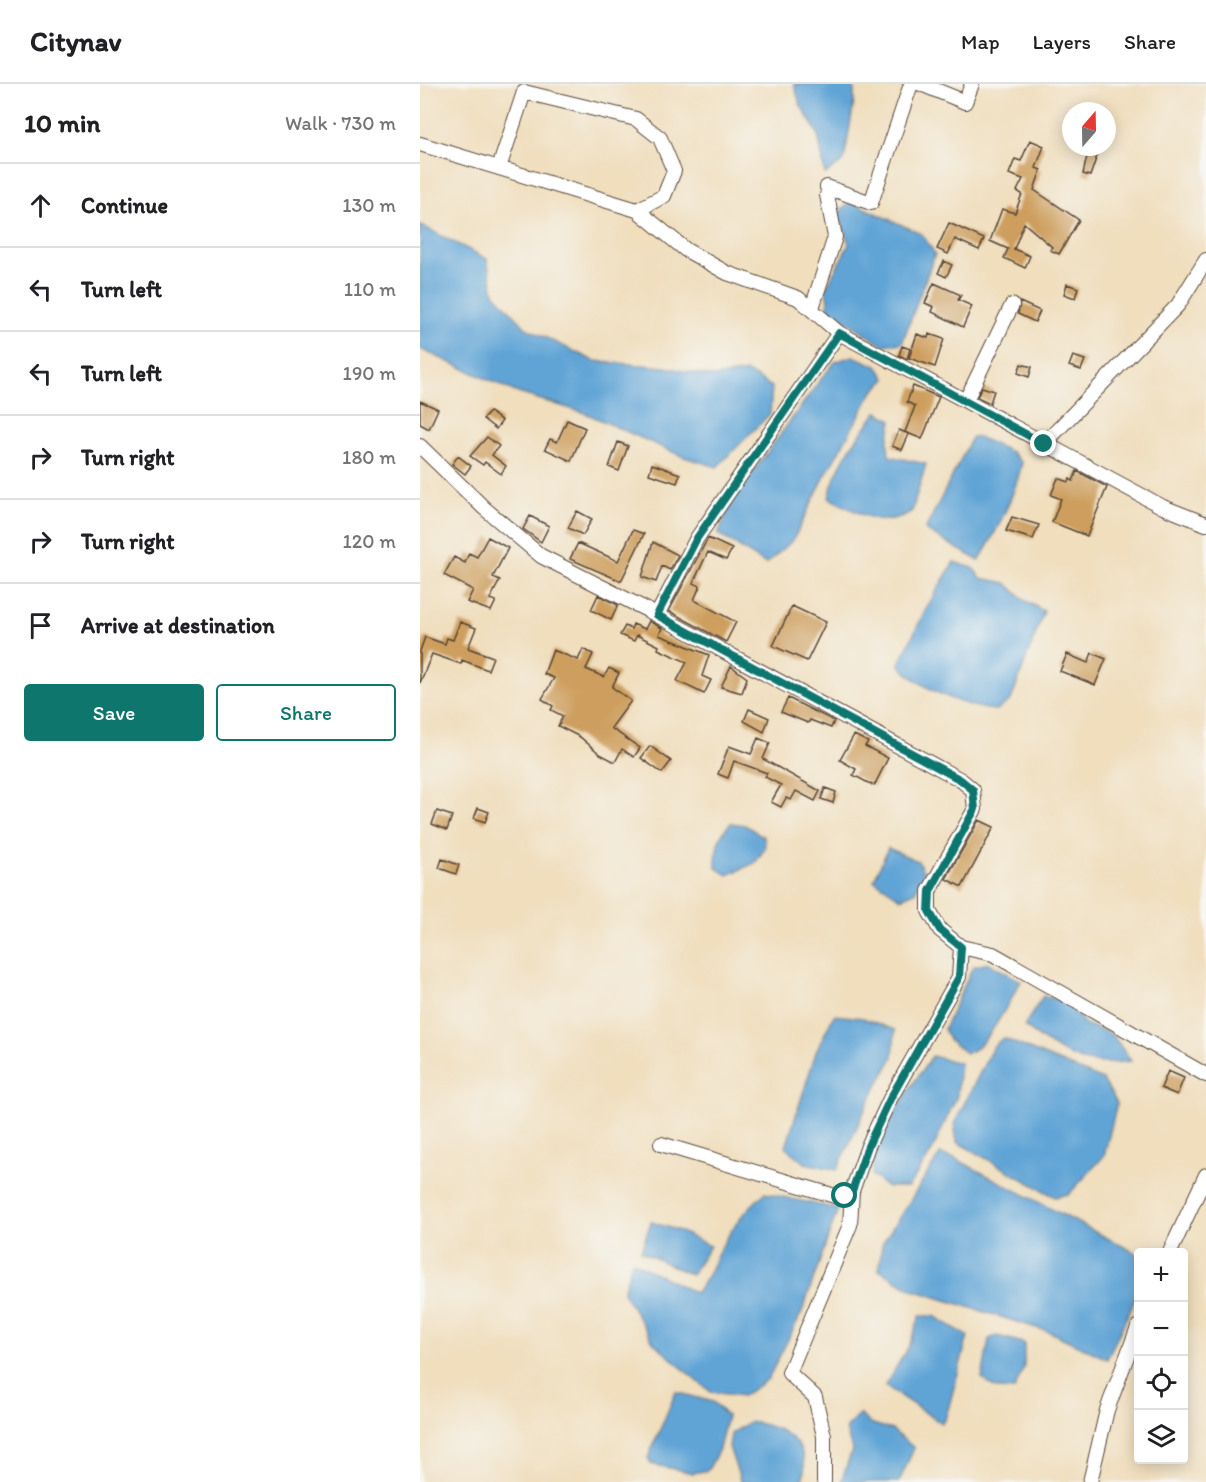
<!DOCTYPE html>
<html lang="en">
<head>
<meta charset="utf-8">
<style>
  body { margin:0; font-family:Itim,sans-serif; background:#f2f2f2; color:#202124 }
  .controls { position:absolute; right:18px; bottom:18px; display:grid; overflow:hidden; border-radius:6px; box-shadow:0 3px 15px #0003 }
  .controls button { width:54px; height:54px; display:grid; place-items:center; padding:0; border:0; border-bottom:2px solid #e0e0e0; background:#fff; color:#202124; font:30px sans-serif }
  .compass { position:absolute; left:642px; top:18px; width:54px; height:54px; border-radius:50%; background:#fff; box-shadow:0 3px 15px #0003; rotate:20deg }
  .stop { position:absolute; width:18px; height:18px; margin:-14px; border:4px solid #0f766e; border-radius:50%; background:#fff }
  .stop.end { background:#0f766e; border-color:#fff; box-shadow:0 2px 6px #0008 }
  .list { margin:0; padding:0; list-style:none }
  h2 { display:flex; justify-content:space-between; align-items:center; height:78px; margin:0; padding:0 24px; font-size:26px }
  h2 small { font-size:20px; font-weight:400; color:#757577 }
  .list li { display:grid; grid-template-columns:39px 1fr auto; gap:18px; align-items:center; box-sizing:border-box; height:84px; padding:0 24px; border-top:2px solid #e0e0e0 }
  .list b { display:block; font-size:22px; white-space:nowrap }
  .list em { font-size:20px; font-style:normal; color:#757577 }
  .actions { display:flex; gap:12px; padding:18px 24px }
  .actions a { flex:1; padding:14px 0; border:2px solid #0f766e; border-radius:6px; text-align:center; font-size:21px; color:#0f766e }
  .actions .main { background:#0f766e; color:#fff }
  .icon { flex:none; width:33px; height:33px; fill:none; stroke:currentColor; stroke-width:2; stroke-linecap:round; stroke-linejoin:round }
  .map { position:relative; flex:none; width:786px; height:1398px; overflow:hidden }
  header { display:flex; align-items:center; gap:36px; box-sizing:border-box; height:84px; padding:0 30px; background:#fff; border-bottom:2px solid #e0e0e0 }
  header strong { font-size:28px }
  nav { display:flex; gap:33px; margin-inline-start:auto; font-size:21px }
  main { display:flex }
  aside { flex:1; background:#fff }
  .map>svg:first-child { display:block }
  .water { fill:#61a4d6; stroke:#4e677a; stroke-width:1.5 }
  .building { fill:#cd9e5d }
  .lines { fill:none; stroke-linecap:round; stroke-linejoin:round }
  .minor-casing { stroke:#564536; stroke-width:16 }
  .minor { stroke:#fff; stroke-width:14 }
  .route { stroke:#0f766e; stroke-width:8 }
</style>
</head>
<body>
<header>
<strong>Citynav</strong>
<nav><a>Map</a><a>Layers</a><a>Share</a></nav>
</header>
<main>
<aside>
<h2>10 min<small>Walk · 730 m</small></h2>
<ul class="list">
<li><svg class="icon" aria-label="ahead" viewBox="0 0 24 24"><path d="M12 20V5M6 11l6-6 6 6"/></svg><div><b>Continue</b></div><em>130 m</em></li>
<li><svg class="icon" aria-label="left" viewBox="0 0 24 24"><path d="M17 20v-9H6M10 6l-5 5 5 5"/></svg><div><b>Turn left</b></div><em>110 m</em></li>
<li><svg class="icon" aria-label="left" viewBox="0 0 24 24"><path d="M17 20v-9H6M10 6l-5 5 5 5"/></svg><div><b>Turn left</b></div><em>190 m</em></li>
<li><svg class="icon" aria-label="right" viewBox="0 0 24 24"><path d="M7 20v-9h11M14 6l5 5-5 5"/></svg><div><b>Turn right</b></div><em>180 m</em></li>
<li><svg class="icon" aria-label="right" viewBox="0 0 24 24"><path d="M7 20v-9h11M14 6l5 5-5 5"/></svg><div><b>Turn right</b></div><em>120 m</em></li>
<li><svg class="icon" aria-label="arrive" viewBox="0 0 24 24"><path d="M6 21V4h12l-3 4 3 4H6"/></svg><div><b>Arrive at destination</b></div></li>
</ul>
<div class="actions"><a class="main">Save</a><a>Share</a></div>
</aside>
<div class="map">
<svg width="786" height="1398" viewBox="0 0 786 1398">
  <rect width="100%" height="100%" fill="#f6f6f2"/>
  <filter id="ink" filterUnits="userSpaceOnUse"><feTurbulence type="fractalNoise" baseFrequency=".0167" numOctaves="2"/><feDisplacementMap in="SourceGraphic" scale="12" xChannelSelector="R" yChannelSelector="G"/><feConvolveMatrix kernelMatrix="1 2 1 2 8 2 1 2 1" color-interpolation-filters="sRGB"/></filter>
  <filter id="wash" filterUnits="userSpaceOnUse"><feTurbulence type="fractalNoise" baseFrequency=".008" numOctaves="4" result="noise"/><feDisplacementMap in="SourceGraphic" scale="24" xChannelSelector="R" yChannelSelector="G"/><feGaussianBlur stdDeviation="1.35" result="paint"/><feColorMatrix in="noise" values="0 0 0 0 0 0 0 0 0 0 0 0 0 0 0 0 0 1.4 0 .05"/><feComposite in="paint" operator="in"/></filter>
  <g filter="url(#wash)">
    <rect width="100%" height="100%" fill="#f0debd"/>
    <!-- water -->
    <path class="water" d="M374,0H431L434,2V18L424,77L405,90L398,50L380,20Z
      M431,118L502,150L515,170L482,259L462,261L409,225L406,204L429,160L418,129Z
      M0,141L67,175L74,209L106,244L174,277L245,283L293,293L327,288L352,303L350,330L297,383L264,373L165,329L98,309L0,265Z
      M433,272L457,282L466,295L452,309L404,394L373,456L346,480L298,450L314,414L398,299L415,278Z
      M457,328L472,336L468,358L469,372L506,380L492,427C461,447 438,428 409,414C415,381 436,355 457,328Z
      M552,353H558L591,368L602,379C594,414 577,447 559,477L505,446Z
      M534,478L553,484L561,494L586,499L604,516L624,527L591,616L577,626C549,625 497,604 479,580L507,523Z
      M311,739L325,741L344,753L345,764L335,779L308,791L296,784C296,765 297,752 311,739Z
      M468,764L498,777L504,788L495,808L481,814L454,796Z
      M568,879L601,897C591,914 566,966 546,969L529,956L524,945L553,883Z
      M623,912L644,917L665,940L692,950L711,977C661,985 642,970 604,942Z
      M414,931L443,934L475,946L473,973L449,1017L417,1086L385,1079L366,1063L397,965Z
      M583,954L683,996L697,1019L684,1072L649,1110L635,1113L537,1058L534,1040L573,963Z
      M512,972L540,979L537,1012L511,1069L488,1103H467L452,1091L457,1060L486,1010Z
      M520,1070L534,1074L718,1170V1209L687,1275L630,1248L493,1206L459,1186L462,1160Z
      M345,1109L418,1125L382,1228L348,1295L323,1312L291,1308L271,1292L234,1259L203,1208L212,1177L275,1209C287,1197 291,1183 299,1168C310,1146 326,1125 345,1109Z
      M231,1138L257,1146L290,1162L271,1191L221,1167Z
      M500,1232H514L548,1252L526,1333L521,1339L465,1302L489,1262Z
      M577,1252L604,1259V1283L594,1306L577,1305L562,1295L569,1255Z
      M256,1308L293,1318L307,1332L299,1365L288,1386L273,1389L231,1380L228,1374Z
      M439,1330L450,1339L472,1346L494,1364L479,1398H421L432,1366L426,1345Z
      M329,1338C363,1342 393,1359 382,1398H321L309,1363L311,1350Z"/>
    <g id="blocks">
      <!-- building -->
      <path class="building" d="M610,56L624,62L616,84L621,86L614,106L659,136L639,170L630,166L632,163L604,139L594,165L610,172L605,184L584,174L588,165L570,157L582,125L595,129L602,110L597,107L603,95L589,90L595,75L601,77Z
        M669,63H680L670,92L663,90Z
        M529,139L564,155L559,166L535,155L528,170L517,165Z
        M524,177L532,181L526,193L518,189Z
        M514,199L541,211L538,216L552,222L543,243L512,228L514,223L505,219Z
        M647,200L658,204L655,214L644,210Z
        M600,218L620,227L615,238L598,230Z
        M497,250L508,254L509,250L524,255L515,283L489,274Z
        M482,262L490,265L487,275L479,271Z
        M653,272L665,276L661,286L649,282Z
        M601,280L612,283L609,293L598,289Z
        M493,302L519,313L502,355L485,348L495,322L487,318Z
        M562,303L574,307L570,319L557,313Z
        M0,317L18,325L9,345L0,340Z
        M70,328L82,337L76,345L63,335Z
        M147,336L165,344L151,377L125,365L130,355L137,358Z
        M479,346L489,350L482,366L472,362Z
        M67,353L79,362L72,371L86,382L81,390L65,378L63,381L50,372Z
        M198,358L208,362L199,387L189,383Z
        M38,372L51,382L45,390L32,380Z
        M232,380L260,390L257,399L229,390Z
        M657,387L687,403L667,452L632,438L641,415L631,411L638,394L649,398L650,395L653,397Z
        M157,427L172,435L163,451L148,444Z
        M110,432L129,442L121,458L103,445Z
        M592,433L619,441L613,455L586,447Z
        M213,446L224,450L201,497L150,475L158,459L198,477Z
        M68,453L88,464L73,493L80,496L70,515L76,517L71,527L47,518L53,506L24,491L34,473L45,479L49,469L57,473Z
        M288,454L312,465L306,476L288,468L273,499L280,502L274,516L316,538L306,558L249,527Z
        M233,458L258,471L250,486L242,482L236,498L222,493Z
        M178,511L198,521L191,536L171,526Z
        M372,522L406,538L387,577L353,562Z
        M229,537L242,544L239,551L289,571L282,592L291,596L284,610L257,597L267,578L238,565L239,562L217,551L214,557L200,551L205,542L211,545L213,540L225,545Z
        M40,538L56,544L48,564L73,573L68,586L42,576L41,580L12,570L0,599V567L5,553L25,560L27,554L33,556Z
        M163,565L173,570L166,585L184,593L189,584L199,589L192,603L211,617L191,644L220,664L214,673L202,665L195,678L180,670L160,653L138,642L143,632L131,626L133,622L122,615L134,594L124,590L133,566L158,576Z
        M672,569L686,575L675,601L640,587L647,570L668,579Z
        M311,582L327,594L322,609L301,603Z
        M368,614L414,637L411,644L390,636L388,639L361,628Z
        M329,625L349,634L344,648L324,637Z
        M434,651L448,658L445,662L468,674L454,702L433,691L436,685L420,676Z
        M338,654L350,659L343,675L400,707L395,717L376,707L371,716L366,714L361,723L351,718L361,701L345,693L347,689L314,677L308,694L298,690L309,662L331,670Z
        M230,662L251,677L242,689L221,674Z
        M405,704L416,708L413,719L401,715Z
        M58,724L69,728L65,738L54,734Z
        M17,727L32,732L27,746L12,740Z
        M559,736L574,743L542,803L526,795Z
        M22,775L39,781L36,790L19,784Z
        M748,987L764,994L757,1011L741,1004Z"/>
    </g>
  </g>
  <g filter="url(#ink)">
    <use href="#blocks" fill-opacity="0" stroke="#564536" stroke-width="1.5"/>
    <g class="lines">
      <!-- minor casing -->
      <g class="minor-casing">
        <path id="minor" d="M501,0L545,18L552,0
          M0,60L217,126L266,166L307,189L378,214L419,249
          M79,84L104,8L216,35L240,54L254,87L244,112L217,126
          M407,103L451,119L491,0
          M392,224L415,153L407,111
          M549,310L592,221
          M624,360L758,221L786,176
          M0,362L64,424L121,472L237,531L541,696L553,706L555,725L509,807V827L520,846L541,863L539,893L470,1015L448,1062L432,1107L425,1112H415L241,1060
          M237,531L277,454L419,249L743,423L786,440
          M541,863L573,870L786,991
          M750,1168L786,1091
          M404,1398V1352L395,1313L369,1289L430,1141L432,1107
          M670,1398L687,1326L718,1243"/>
      </g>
      <!-- minor -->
      <use href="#minor" class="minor"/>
    </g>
  </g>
  <g class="lines" filter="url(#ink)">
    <!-- route -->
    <path class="route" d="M425,1112L432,1107L448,1062L470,1015L539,893L541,863L520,846L509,827L510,807L555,725L553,706L541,696L237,531L277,454L419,249L624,360"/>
  </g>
</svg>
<div class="controls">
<button>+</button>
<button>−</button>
<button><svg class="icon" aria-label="locate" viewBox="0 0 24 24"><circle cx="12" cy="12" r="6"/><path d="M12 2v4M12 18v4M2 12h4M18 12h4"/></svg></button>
<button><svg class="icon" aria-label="layers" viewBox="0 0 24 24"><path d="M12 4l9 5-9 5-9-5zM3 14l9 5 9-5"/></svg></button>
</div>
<svg class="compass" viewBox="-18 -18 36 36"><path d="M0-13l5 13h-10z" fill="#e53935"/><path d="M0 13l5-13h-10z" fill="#757577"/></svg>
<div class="stop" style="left:425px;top:1112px"></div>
<div class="stop end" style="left:624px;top:360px"></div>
</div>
</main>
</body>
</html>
